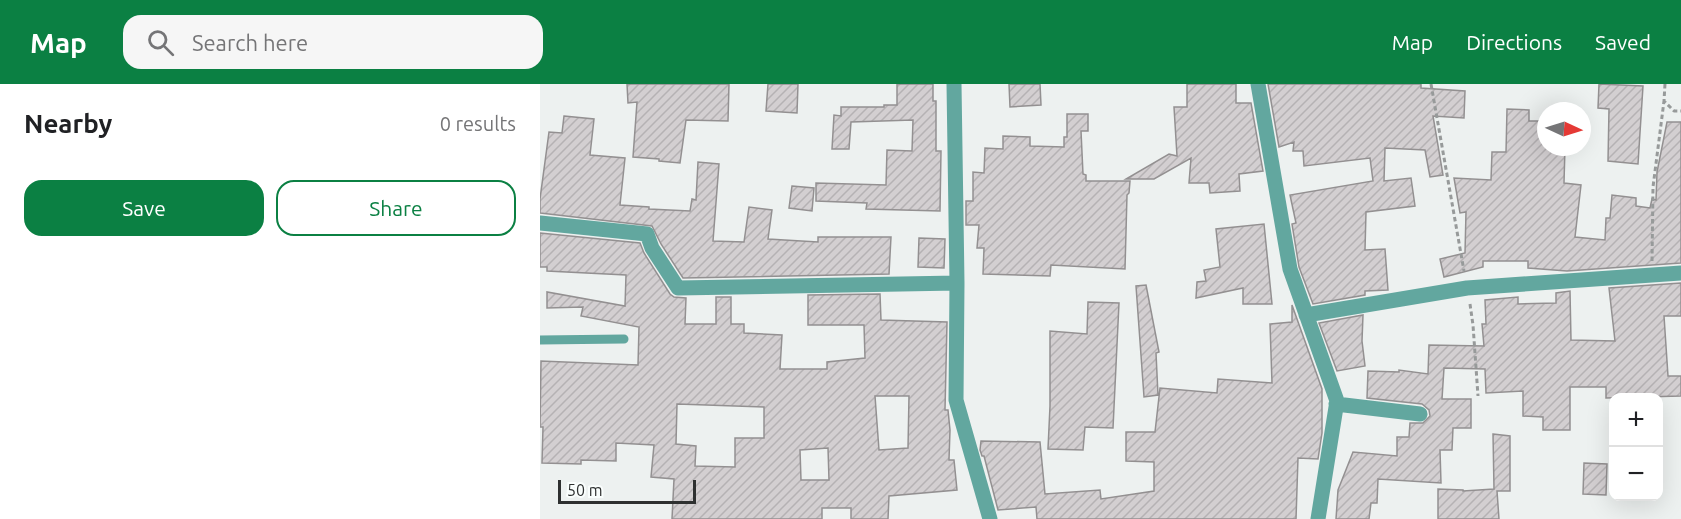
<!DOCTYPE html>
<html lang="en">
<head>
<meta charset="utf-8">
<style>
  body { margin:0; font-family:Ubuntu,sans-serif; background:#f6f6f6; color:#202124 }
  .controls { position:absolute; right:18px; bottom:18px; display:grid; overflow:hidden; border-radius:12px; box-shadow:0 6px 24px #0002 }
  .controls button { width:54px; height:54px; display:grid; place-items:center; padding:0; border:0; border-bottom:2px solid #e0e0e0; background:#fff; color:#202124; font:30px sans-serif }
  .compass { position:absolute; left:997px; top:18px; width:54px; height:54px; border-radius:50%; background:#fff; box-shadow:0 6px 24px #0002; rotate:94deg }
  .scale { position:absolute; left:18px; bottom:15px; width:138px; box-sizing:border-box; padding-left:6px; border:3px solid #2e3030; border-top:0; font-size:16px; line-height:21px; white-space:nowrap; color:#2e3030; -webkit-text-stroke:4px #fafefd; paint-order:stroke }
  .list { margin:0; padding:0; list-style:none }
  h2 { display:flex; justify-content:space-between; align-items:center; height:78px; margin:0; padding:0 24px; font-size:26px }
  h2 small { font-size:20px; font-weight:400; color:#757577 }
  .actions { display:flex; gap:12px; padding:18px 24px }
  .actions a { flex:1; padding:14px 0; border:2px solid #0b8043; border-radius:18px; text-align:center; font-size:21px; color:#0b8043 }
  .actions .main { background:#0b8043; color:#fff }
  .icon { flex:none; width:33px; height:33px; fill:none; stroke:currentColor; stroke-width:2; stroke-linecap:round; stroke-linejoin:round }
  .map { position:relative; flex:none; width:1141px; height:435px; overflow:hidden }
  header { display:flex; align-items:center; gap:36px; box-sizing:border-box; height:84px; padding:0 30px; background:#0b8043; color:#fff }
  header strong { font-size:28px }
  nav { display:flex; gap:33px; margin-inline-start:auto; font-size:21px }
  .search { width:420px; height:54px; background:#f6f6f6; display:flex; align-items:center; gap:15px; box-sizing:border-box; padding:0 21px; border-radius:18px; color:#757577; font-size:22px }
  main { display:flex }
  aside { flex:1; background:#fff }
  .map>svg:first-child { display:block }
  .building { fill:url(#building-hatch); stroke:#939091; stroke-width:1.5; fill-rule:evenodd }
  .lines { fill:none; stroke-linecap:round; stroke-linejoin:round }
  .path { stroke:#979a9a; stroke-width:3; stroke-dasharray:4.5 3; stroke-linecap:butt }
  .service { stroke:#62a79f; stroke-width:9 }
  .minor { stroke:#62a79f; stroke-width:15 }
</style>
</head>
<body>
<header>
<strong>Map</strong>
<div class="search"><svg class="icon" aria-label="search" viewBox="0 0 24 24"><circle cx="10" cy="10" r="6"/><path d="M15 15l6 6"/></svg>Search here</div>
<nav><a>Map</a><a>Directions</a><a>Saved</a></nav>
</header>
<main>
<aside>
<h2>Nearby<small>0 results</small></h2>
<ul class="list">
</ul>
<div class="actions"><a class="main">Save</a><a>Share</a></div>
</aside>
<div class="map">
<svg width="1141" height="435" viewBox="0 0 1141 435">
  <defs>
    <pattern id="building-hatch" width="6" height="6" patternUnits="userSpaceOnUse" patternTransform="scale(1.5)"><rect width="6" height="6" fill="#d3cfd1"/><path d="M-1 1l2-2M0 6l6-6M5 7l2-2" fill="none" stroke="#b5b2b4"/></pattern>
  </defs>
  <rect width="100%" height="100%" fill="#edf1f0"/>
  <!-- building -->
  <path class="building" d="M87,0H189L188,37L146,36L140,79L119,77V75L93,73L97,18L88,19Z
    M228,0H258L257,29L226,27Z
    M357,0H393V17H396V67H401L400,127L326,125L327,119L276,117V99L346,101L347,66L372,67L373,36L311,38L309,65H292L294,31L301,32V23H344V21H357Z
    M469,0H500L501,21L470,23Z
    M647,0H696V19H711L723,87L699,90L700,107L670,109L669,99H649L651,74L614,95H586L629,70L637,72L634,23H647Z
    M728,0H881V4L925,7L924,34L893,32L903,91L890,93L885,66L845,64L844,97L871,94L875,122L826,128L825,166L845,165L848,206L825,207V211L773,220L759,183L752,140L756,139L750,111L833,97L830,74L764,82L763,67H753L754,58L739,63Z
    M1059,0L1103,2L1098,80L1068,77L1069,25L1058,24Z
    M967,25L989,26V37H1006V63H1025L1024,99L1041,101L1035,153L1065,156L1066,134H1070L1072,111L1096,114V122L1110,124L1112,115L1116,116L1117,88L1127,38H1141V179L1027,187L988,184V177H943V183L904,193L900,175L925,169L926,128L920,129L914,94L951,96L952,68H966Z
    M527,30H548V47H541L543,90L546,91V97H590L589,109L587,111L585,185L511,181L510,192L443,190L444,164H437L439,141H426V117H433V88L444,89L445,64L463,65V52L490,53V62L524,63V53H527Z
    M24,32L54,35L50,71L85,74L80,121L109,123V125L150,127L152,115L156,116L158,78L179,80L173,157L204,158L209,123L232,126L228,155L278,158V153H351L349,190L143,194L121,160L112,142L0,129V115L9,48L22,49Z
    M252,102L274,104L272,127L249,124Z
    M724,140L732,220H703V204L656,214L657,198L666,197L664,186L680,183L676,145Z
    M0,149L100,159L104,169L130,210L134,213L146,214L145,240H176V213H191V240H204V249L242,251L240,285H287V278L325,274L324,241H268V211L340,210L341,236L407,238L405,326H408L410,346L409,376H414L417,406L349,412L348,435H311V424H282V435H132L134,395L111,393L114,361L76,359V377L41,376V380L2,379L3,343H0L1,277L98,281L99,243L41,232L43,223L7,224V208L85,222L86,191L7,187V183H0ZM335,312H369L368,364L339,366ZM137,320L224,323V354H195V383L155,382L156,362L136,360ZM288,364L289,396H261L260,366Z
    M379,154L405,155L404,184L378,183Z
    M1141,199V232H1124L1128,292H1141V312L1066,314V303H1030V346H1003V333L983,332V307L946,309L945,285L904,284L902,315H931V344H913L912,366H900L901,399L838,395L837,419H831L829,435H796L798,406L813,368L857,372V353H869L870,339H883L890,332L889,326L882,320L827,314L828,287L859,288V286L888,290L889,261L944,262L942,240H946L945,216L978,213V220L1016,219V209L1030,207L1031,256L1075,257L1069,204Z
    M606,201L619,268L616,269L618,311L604,313L596,202Z
    M548,218L579,219L573,344L545,343L543,366L508,365L510,322V247L547,250Z
    M752,221L782,305V349L778,375L758,374L756,435H497L496,423L458,426L444,372H442L440,366L441,357L500,358L505,410L560,406L561,415L614,407V378L586,377V348H615L620,304L677,309L678,295L732,299L730,240L752,238Z
    M823,231L822,257L825,282L797,287L779,239Z
    M953,350L970,352V407H957L959,435H898V405L923,406V407L954,405Z
    M1044,379L1067,380L1066,411L1043,410Z"/>
  <g class="lines">
    <!-- path -->
    <path class="path" d="M891,0L924,187
      M1125,0L1124,17L1134,27H1141
      M1112,177L1113,103L1124,17
      M930,220L933,241L938,312"/>
    <!-- service -->
    <path class="service" d="M0,256L84,255"/>
    <!-- minor -->
    <path class="minor" d="M414,0L417,199L416,316L450,435
      M718,0L750,185L797,317L778,435
      M0,139L107,150L112,164L138,204L417,199
      M766,231L927,204L1141,189
      M796,320L880,330"/>
  </g>
</svg>
<div class="controls">
<button>+</button>
<button>−</button>
</div>
<svg class="compass" viewBox="-18 -18 36 36"><path d="M0-13l5 13h-10z" fill="#e53935"/><path d="M0 13l5-13h-10z" fill="#757577"/></svg>
<div class="scale">50 m</div>
</div>
</main>
</body>
</html>
